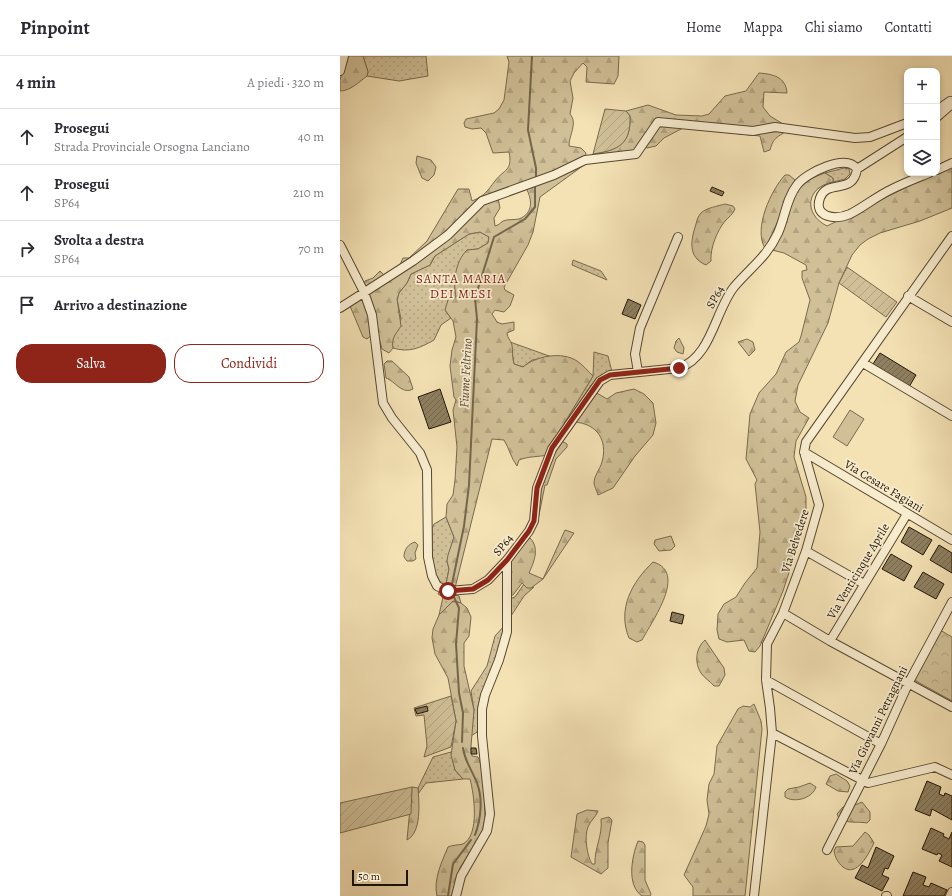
<!DOCTYPE html>
<html lang="it">
<head>
<meta charset="utf-8">
<style>
  body { margin:0; font-family:Alegreya,serif; background:#f7f7f7; color:#2b2b33 }
  .controls { position:absolute; right:12px; top:12px; display:grid; overflow:hidden; border-radius:8px; box-shadow:0 2px 6px #0003 }
  .controls button { width:36px; height:36px; display:grid; place-items:center; padding:0; border:0; border-bottom:1px solid #e1e1e2; background:#fff; color:#2b2b33; font:20px sans-serif }
  .scale { position:absolute; left:12px; bottom:10px; width:56px; box-sizing:border-box; padding-left:4px; border:2px solid #211505; border-top:0; font-size:11px; line-height:14px; white-space:nowrap; color:#211505; -webkit-text-stroke:3px #f8eccf; paint-order:stroke }
  .stop { position:absolute; width:12px; height:12px; margin:-9px; border:3px solid #8f2418; border-radius:50%; background:#fff }
  .stop.end { background:#8f2418; border-color:#fff; box-shadow:0 1px 4px #0008 }
  .list { margin:0; padding:0; list-style:none }
  h2 { display:flex; justify-content:space-between; align-items:center; height:52px; margin:0; padding:0 16px; font-size:17px }
  h2 small { font-size:13px; font-weight:400; color:#7c7c81 }
  .list li { display:grid; grid-template-columns:26px 1fr auto; gap:12px; align-items:center; box-sizing:border-box; height:56px; padding:0 16px; border-top:1px solid #e1e1e2 }
  .list b { display:block; font-size:15px; white-space:nowrap }
  .list p { margin:0; font-size:13px; white-space:nowrap; color:#7c7c81 }
  .list em { font-size:13px; font-style:normal; color:#7c7c81 }
  .actions { display:flex; gap:8px; padding:12px 16px }
  .actions a { flex:1; padding:9px 0; border:1px solid #8f2418; border-radius:16px; text-align:center; font-size:14px; color:#8f2418 }
  .actions .main { background:#8f2418; color:#fff }
  .icon { flex:none; width:22px; height:22px; fill:none; stroke:currentColor; stroke-width:2; stroke-linecap:round; stroke-linejoin:round }
  .map { position:relative; flex:none; width:612px; height:840px; overflow:hidden }
  header { display:flex; align-items:center; gap:24px; box-sizing:border-box; height:56px; padding:0 20px; background:#fff; border-bottom:1px solid #e1e1e2 }
  header strong { font-size:19px }
  nav { display:flex; gap:22px; margin-inline-start:auto; font-size:14px }
  main { display:flex }
  aside { flex:1; background:#fff }
  .map>svg:first-child { display:block }
  .grass { fill:url(#grass-dots); stroke:#786a4e }
  .forest { fill:url(#forest-firs); stroke:#786a4e; fill-rule:evenodd }
  .park { fill:url(#park-crowns); stroke:#786a4e }
  .garden { fill:url(#garden-furrows); stroke:#786a4e }
  .pitch { fill:#d0bf97; stroke:#786a4e }
  .lines { fill:none; stroke-linecap:round; stroke-linejoin:round }
  .stream { stroke:#74664b; stroke-width:2 }
  .building { fill:url(#building-hatch); stroke:#211505 }
  .minor-casing { stroke:#564831; stroke-width:10 }
  .minor { stroke:#f8eccf; stroke-width:8 }
  .route { stroke:#8f2418; stroke-width:5 }
  .labels { text-anchor:middle; stroke-width:3.5; stroke-linejoin:round; paint-order:stroke }
  .street-label { font-size:12px; fill:#211505; stroke:#f8eccf }
  .neighbourhood-label { font-size:13px; letter-spacing:1px; fill:#7a1f14; stroke:#f8eccf }
  .water-label { font-size:13px; font-style:italic; fill:#594b33; stroke:#f8eccf }
</style>
</head>
<body>
<header>
<strong>Pinpoint</strong>
<nav><a>Home</a><a>Mappa</a><a>Chi siamo</a><a>Contatti</a></nav>
</header>
<main>
<aside>
<h2>4 min<small>A piedi · 320 m</small></h2>
<ul class="list">
<li><svg class="icon" aria-label="ahead" viewBox="0 0 24 24"><path d="M12 20V5M6 11l6-6 6 6"/></svg><div><b>Prosegui</b><p>Strada Provinciale Orsogna Lanciano</p></div><em>40 m</em></li>
<li><svg class="icon" aria-label="ahead" viewBox="0 0 24 24"><path d="M12 20V5M6 11l6-6 6 6"/></svg><div><b>Prosegui</b><p>SP64</p></div><em>210 m</em></li>
<li><svg class="icon" aria-label="right" viewBox="0 0 24 24"><path d="M7 20v-9h11M14 6l5 5-5 5"/></svg><div><b>Svolta a destra</b><p>SP64</p></div><em>70 m</em></li>
<li><svg class="icon" aria-label="arrive" viewBox="0 0 24 24"><path d="M6 21V4h12l-3 4 3 4H6"/></svg><div><b>Arrivo a destinazione</b></div></li>
</ul>
<div class="actions"><a class="main">Salva</a><a>Condividi</a></div>
</aside>
<div class="map">
<svg width="612" height="840" viewBox="0 0 612 840">
  <defs>
    <pattern id="grass-dots" width="8" height="8" patternUnits="userSpaceOnUse"><rect width="8" height="8" fill="#d0bf97"/><path d="M2 2h.1M6 6h.1" fill="none" stroke="#b2a381" stroke-width="1.8" stroke-linecap="round"/></pattern>
    <pattern id="forest-firs" width="22" height="20" patternUnits="userSpaceOnUse"><rect width="22" height="20" fill="#d0bf97"/><path d="M5 1l3.5 6h-7zM16 11l3.5 6h-7z" fill="#b2a381"/></pattern>
    <pattern id="park-crowns" width="20" height="18" patternUnits="userSpaceOnUse"><rect width="20" height="18" fill="#d0bf97"/><path d="M2 6a3 3 0 1 1 6 0M12 15a3 3 0 1 1 6 0" fill="none" stroke="#b2a381"/></pattern>
    <pattern id="garden-furrows" width="10" height="10" patternUnits="userSpaceOnUse"><rect width="10" height="10" fill="#d0bf97"/><path d="M-1 1l2-2M0 10L10 0M9 11l2-2" fill="none" stroke="#b2a381"/></pattern>
    <pattern id="building-hatch" width="6" height="6" patternUnits="userSpaceOnUse"><rect width="6" height="6" fill="#8f8061"/><path d="M-1 1l2-2M0 6l6-6M5 7l2-2" fill="none" stroke="#74684e"/></pattern>
  </defs>
  <rect width="100%" height="100%" fill="#f4e2b5"/>
  <filter id="stains"><feTurbulence type="fractalNoise" baseFrequency=".005" numOctaves="4"/><feColorMatrix values="0 0 0 0 .2 0 0 0 0 .09 0 0 0 0 .02 0 0 0 .5 -.17"/></filter>
  <radialGradient id="worn" r=".72"><stop offset=".6" stop-color="#630" stop-opacity="0"/><stop offset="1" stop-color="#630" stop-opacity=".3"/></radialGradient>
  <!-- grass -->
  <path class="grass" d="M23,0H86L88,20L59,25L27,20L28,16Z
    M504,112L509,113L510,118L505,123L493,126V122L485,117Z
    M140,176L149,181L148,187L138,193L127,194C118,210 112,223 116,241L105,254L111,262L101,269L94,284C80,292 69,297 53,292L52,286L61,263L57,243L59,237L67,227L71,218L90,209L95,200L129,178Z
    M233,204L261,215L267,224L232,209Z
    M170,286L212,301L192,304L183,311L174,308Z
    M254,296L268,300L272,316L261,319L252,328L214,384L253,320Z
    M106,461L114,481L107,505L109,513L106,528L108,530C88,526 93,487 92,472L94,468Z
    M184,528L191,532L194,531L184,540L171,560L169,543L175,541Z
    M99,536L119,540L121,547L113,545L99,559L103,541L98,538Z
    M165,569L137,676L131,680L134,654L131,635L147,610L155,580Z
    M111,696L115,714L123,723L86,727L78,738V732L93,701Z"/>
  <!-- forest -->
  <path class="forest" d="M7,0H23L28,16L27,20C19,26 10,35 0,35V24Z
    M167,0H279L278,20L274,28L246,26L247,11L243,7L234,17L230,25L233,42L230,58C238,67 229,79 229,90L241,92L246,97L244,109L200,141L193,176L188,189L164,231L165,234L174,239L170,250L164,256L155,254L152,258L157,266L162,268L174,266V274L167,277C167,282 171,284 172,289C173,295 172,301 174,308L183,311C196,300 222,295 237,305C243,309 248,315 253,320L214,384L208,399C198,401 189,400 179,404L177,410C171,402 169,392 164,384L152,383L115,532L106,528L109,513L107,505L108,499L114,481L106,461L107,448L113,439L115,424L117,391L113,354L116,344L114,341L110,310L112,294L116,281L113,265L105,254L108,244L116,241C113,226 115,206 127,194L138,193L148,187L149,181L140,176L129,178L95,200L90,209L71,218L67,227L59,237L57,243L61,270C56,278 51,282 53,292L49,297L42,293L24,229L25,225L33,222L40,215L45,220L59,211L63,202H69L87,185L118,133H129L132,145C146,139 147,135 155,125C164,113 173,115 169,96L153,97L146,77L141,72L132,73L125,71L124,67L126,63L154,57L159,53L164,44L169,6ZM186,132C192,143 194,157 179,163C174,164 168,163 163,165C160,167 159,169 155,170L154,162L160,152L158,142Z
    M419,17C433,18 446,21 447,37L424,36L423,51L430,60L448,71L447,75C437,81 433,82 430,94L424,96L420,80L343,72L324,82L316,90L307,92L304,90L290,98L259,102L253,98C278,94 291,88 290,60L286,55L308,49L336,59L362,60L369,58L385,40L406,35Z
    M77,100L91,104L96,111L94,119L88,125L82,122L76,107Z
    M612,109V152L580,165L540,177L528,183L520,189L512,199L499,227L488,267L458,329L455,345L460,356L469,362L456,385L454,401L466,441V464L443,535L420,590L415,596L409,595L404,584L387,586L379,583L377,574L378,558L384,548L396,541L405,527L417,512L420,476L415,428L417,424L406,403L410,358L419,337L436,318L446,296L459,286L461,280L470,244L462,222V215L467,214L466,209L444,197L432,194L457,134L469,123L485,117L493,122V126C466,131 463,158 487,170Z
    M445,119H449L455,124L434,174L425,192C413,173 431,134 445,119Z
    M385,148L393,150L395,153C393,158 389,161 385,165C377,175 370,192 371,205L366,209C347,201 351,184 356,168C357,164 358,160 361,157C366,152 378,150 385,148Z
    M23,241L33,278L27,283L23,281L10,250Z
    M339,282L344,292L343,298L337,296L334,292L336,285Z
    M407,283L413,286L415,294L409,300L398,286Z
    M47,305H52L69,321L73,333C62,339 55,325 46,322L44,308Z
    M294,333L304,338L313,347L316,367L313,379L295,400L273,432L258,439C257,435 254,430 254,427C254,420 260,413 262,406C268,384 257,368 235,366L255,336L267,343L276,337Z
    M220,384L227,388V391L216,403L207,429H205L198,464V431Z
    M225,474L234,477L203,523L191,532H187L182,527L173,539H171L169,504L190,482C200,492 194,506 189,517L203,523Z
    M331,480L335,490L331,494L319,495L314,488L315,484Z
    M75,486L78,489L75,497L76,503L73,505H67L64,501C64,494 68,488 75,486Z
    M313,506C348,516 312,565 302,584L297,586L289,582C277,553 292,526 313,506Z
    M113,545L121,547L127,552L131,561L129,580L124,587V610L134,654L131,690L132,700L138,701L143,714L144,728L145,762L142,776L120,812L114,840H97C93,824 102,805 108,791C112,789 119,789 123,788C140,779 134,738 130,723H123L115,714L111,699L116,665L108,622L95,598L92,582L93,573L99,559Z
    M365,584L384,612L385,619L379,630H374C370,625 364,622 361,617C354,606 356,592 365,584Z
    M414,648L421,665L422,673L405,840H353V831L344,819L366,770L369,758L367,744L369,728L374,718L377,690L398,653L403,650L410,651Z
    M496,718L507,725L510,730L508,736L498,735L486,728L490,720Z
    M470,727L476,731C472,743 454,747 445,741V736L448,733L459,731Z
    M72,731L78,732C79,747 82,776 67,784Z
    M522,746L530,756V764L527,767C517,765 500,769 497,758L503,751L515,749Z
    M247,754L258,755C256,761 250,765 248,771C244,780 247,800 252,808H255C254,793 263,779 261,763L269,761L272,764L268,787V812L261,818L231,801L237,758Z
    M525,776L529,779L534,787C529,797 517,822 503,811C498,807 495,801 494,795L496,791L513,790Z
    M298,785L303,786L305,789V824L311,838L310,840H302C286,829 292,800 298,785Z"/>
  <!-- park -->
  <path class="park" d="M600,574L612,581V645L574,624Z"/>
  <!-- garden -->
  <path class="garden" d="M265,53L286,55L290,60C291,89 278,94 253,98Z
    M507,211L557,246L546,261L499,227Z
    M111,640L116,665L111,691L84,701L87,690L84,659L76,660L74,652Z
    M72,731L71,758L0,777V747Z"/>
  <!-- pitch -->
  <path class="pitch" d="M510,354L524,363L507,390L493,381Z"/>
  <g class="lines">
    <!-- stream -->
    <path class="stream" d="M192,0L188,74L196,112V122
      M112,528L124,470L129,429L137,263L135,242L154,181L185,163L195,151V129
      M113,539L119,552L116,588L119,637L123,657L122,686
      M123,692C125,706 132,714 137,727C143,743 141,763 135,779
      M108,840L113,808L131,784"/>
  </g>
  <!-- building -->
  <path class="building" d="M372,131L384,136L382,140L370,135Z
    M288,243L301,249L295,263L282,258Z
    M540,297L576,319L569,331L533,308Z
    M100,333L111,366L89,373L78,341Z
    M569,471L592,484L583,499L561,486Z
    M599,489L612,497V517L590,504Z
    M551,498L572,510L564,525L542,513Z
    M583,516L604,528L596,543L574,531Z
    M332,556L344,559L342,568L330,565Z
    M87,650L88,655L77,658L75,653Z
    M131,692H136L137,698H131Z
    M587,725L601,731L599,738L604,740L605,737L612,740V764L592,753L590,760L575,754Z
    M591,772L604,778L603,780L609,783L612,776V811L599,805L602,799L598,797L597,799L582,793Z
    M536,791L554,800L548,813L545,812L542,819L549,822L542,835L515,822L522,809L528,812Z
    M573,816L586,821L583,829L589,831L591,827L607,834L604,840H563Z"/>
  <g class="lines">
    <!-- minor casing -->
    <g class="minor-casing">
      <path id="minor" d="M0,15L4,0
        M597,54L610,45
        M597,61L612,48
        M517,113L567,81
        M597,114L612,107
        M0,189L24,236L32,259L43,347L52,362L80,397L87,414L88,501L92,520L97,530L108,535L133,533L148,524L167,504L189,475L194,465L197,432L212,393L260,325L270,319L339,312C371,302 375,255 394,231C410,212 427,201 438,177C445,162 446,143 457,129C466,117 506,97 517,113C513,140 487,122 480,142C473,162 496,164 510,158C524,151 537,140 552,133C564,127 577,122 589,117
        M568,240L612,266
        M0,252L73,205L108,179L142,145L214,119L245,104L296,98L318,66L413,75L435,71L515,82L530,81L567,67
        M523,307L612,360
        M298,316L295,298L300,272L338,181
        M464,396L612,484
        M466,495L524,528
        M443,557L490,585L612,651
        M490,585L567,458
        M426,624L541,688
        M432,677L528,727L595,711L612,719
        M487,794L541,688L569,626L612,546
        M116,840L121,820L147,775L150,758L142,680V653L145,639L159,604L167,576V504
        M414,840L432,677L430,652L426,624L427,588L443,557L466,495L479,449L464,396L466,386L612,180
        M546,840H547
        M610,840L612,836"/>
    </g>
    <!-- minor -->
    <use href="#minor" class="minor"/>
  </g>
  <g class="lines">
    <!-- route -->
    <path class="route" d="M108,535L133,533L148,524L167,504L189,475L194,465L197,432L212,392L260,324L270,319L339,312"/>
  </g>
  <g class="labels">
    <!-- street labels -->
    <g class="street-label">
      <text transform="translate(375 241) rotate(-61)" y="4">SP64</text>
      <text transform="translate(544 430) rotate(31)" y="4">Via Cesare Fagiani</text>
      <text transform="translate(455 485) rotate(-72)" y="4">Via Belvedere</text>
      <text transform="translate(163 489) rotate(-51)" y="4">SP64</text>
      <text transform="translate(518 515) rotate(-59)" y="4">Via Venticinque Aprile</text>
      <text transform="translate(538 664) rotate(-64)" y="4">Via Giovanni Petragnani</text>
    </g>
    <!-- neighbourhood labels -->
    <g class="neighbourhood-label">
      <text x="121" y="227">SANTA MARIA<tspan x="121" dy="15">DEI MESI</tspan></text>
    </g>
    <!-- water labels -->
    <g class="water-label">
      <text transform="translate(125 317) rotate(-87)" y="5">Fiume Feltrino</text>
    </g>
  </g>
  <rect width="100%" height="100%" filter="url(#stains)"/>
  <rect width="100%" height="100%" fill="url(#worn)"/>
</svg>
<div class="controls">
<button>+</button>
<button>−</button>
<button><svg class="icon" aria-label="layers" viewBox="0 0 24 24"><path d="M12 4l9 5-9 5-9-5zM3 14l9 5 9-5"/></svg></button>
</div>
<div class="scale">50 m</div>
<div class="stop" style="left:108px;top:535px"></div>
<div class="stop end" style="left:339px;top:312px"></div>
</div>
</main>
</body>
</html>
